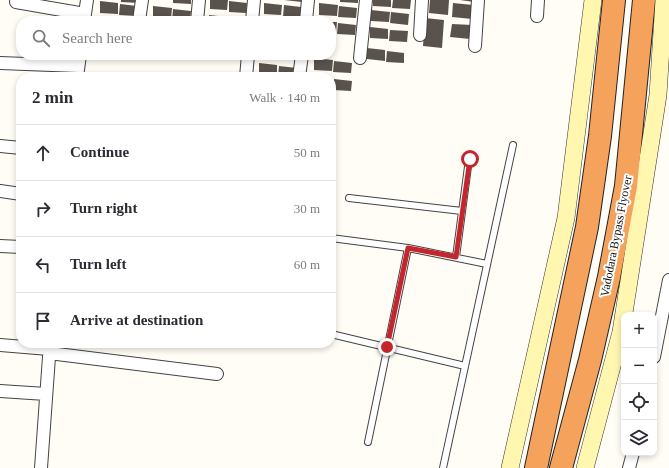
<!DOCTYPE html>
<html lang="en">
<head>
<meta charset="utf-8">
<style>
  body { margin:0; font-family:"Times New Roman",serif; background:#f2f2f3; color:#2b2b33 }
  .controls { position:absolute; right:12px; bottom:12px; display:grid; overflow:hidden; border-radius:8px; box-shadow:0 2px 6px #0003 }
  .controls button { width:36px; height:36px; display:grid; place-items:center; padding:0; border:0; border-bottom:1px solid #e1e1e2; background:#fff; color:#2b2b33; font:20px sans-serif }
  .stop { position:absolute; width:12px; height:12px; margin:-9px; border:3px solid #c4262e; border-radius:50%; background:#fff }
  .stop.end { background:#c4262e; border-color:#fff; box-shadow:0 1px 4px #0008 }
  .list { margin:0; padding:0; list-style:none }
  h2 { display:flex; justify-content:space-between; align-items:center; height:52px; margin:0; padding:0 16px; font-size:17px }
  h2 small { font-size:13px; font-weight:400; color:#7c7c81 }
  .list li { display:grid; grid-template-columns:26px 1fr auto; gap:12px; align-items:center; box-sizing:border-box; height:56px; padding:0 16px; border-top:1px solid #e1e1e2 }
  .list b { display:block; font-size:15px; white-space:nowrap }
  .list em { font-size:13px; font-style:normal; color:#7c7c81 }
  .icon { flex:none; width:22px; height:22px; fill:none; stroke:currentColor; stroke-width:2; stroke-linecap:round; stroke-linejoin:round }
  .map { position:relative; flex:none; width:669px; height:468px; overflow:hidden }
  .search { position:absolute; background:#fff; box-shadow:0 2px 6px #0003; left:16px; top:16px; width:320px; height:44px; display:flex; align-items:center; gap:10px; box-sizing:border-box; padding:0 14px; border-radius:16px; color:#7c7c81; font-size:15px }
  .panel { position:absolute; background:#fff; box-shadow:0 2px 6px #0003; left:16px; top:72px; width:320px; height:276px; border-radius:16px }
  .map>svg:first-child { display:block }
  .building { fill:#5a524d }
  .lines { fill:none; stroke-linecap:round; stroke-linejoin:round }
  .lane-casing { stroke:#444; stroke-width:8 }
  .street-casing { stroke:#444; stroke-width:14 }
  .secondary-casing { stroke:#333; stroke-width:18 }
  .highway-casing { stroke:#222; stroke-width:24 }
  .lane { stroke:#fff; stroke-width:6 }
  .street { stroke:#fff; stroke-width:12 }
  .secondary { stroke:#fff6b0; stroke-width:17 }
  .highway { stroke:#f5a25d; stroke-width:22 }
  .route { stroke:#c4262e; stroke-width:5 }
  .labels { text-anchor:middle; stroke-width:4; stroke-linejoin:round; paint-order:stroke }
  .street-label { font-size:12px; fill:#111; stroke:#fff }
</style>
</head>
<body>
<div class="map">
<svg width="669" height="468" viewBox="0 0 669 468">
  <rect width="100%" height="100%" fill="#fffdf5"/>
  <!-- building -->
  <path class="building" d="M121,0H139V3L121,2Z
    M173,0H191V4L173,3Z
    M210,0H228L227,10L210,9Z
    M284,0H303L302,2Z
    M340,0H358V3L340,2Z
    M373,0H391V7L373,6Z
    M393,0H411L410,9L392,8Z
    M430,0H449L448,15L429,13Z
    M460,0H474V2Z
    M100,1L118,3V14L100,13Z
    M229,1L247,3L246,13L229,12Z
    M264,3L282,5L281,15L264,14Z
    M319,3L338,5L337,16L319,15Z
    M453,3L473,5L472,19L452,17Z
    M120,4L137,6V16L119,15Z
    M284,5L301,7L300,18L283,17Z
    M153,6L172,8L171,19L153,18Z
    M339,6L357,8L356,18L338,17Z
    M173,9L191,11L190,21L172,20Z
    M371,10L390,12L389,22L371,21Z
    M391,12L409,14L408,25L390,23Z
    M209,15L227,17V21H209Z
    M228,18L246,20V21H228Z
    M425,18L444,20L442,48L423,46Z
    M331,22H337L336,33L331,32Z
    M338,23L356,25L355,35L337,34Z
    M452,24L472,25L470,39L450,37Z
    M370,27L388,29V39L370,38Z
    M390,30L408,31L407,42L389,41Z
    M367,48L385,50V61L367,59Z
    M387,51L404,53V63L386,62Z
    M260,55H278V58L260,57Z
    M280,55H298L297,60L279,59Z
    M314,58L333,60L332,71L314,70Z
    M334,61L352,63L351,73L333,72Z
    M259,63L277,65V75L259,74Z
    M279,66L297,68L296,77H278Z
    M334,79L352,81L351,91L333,90Z"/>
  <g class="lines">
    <!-- lane casing -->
    <g class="lane-casing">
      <path id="lane" d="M349,198L462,211
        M331,238L408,248L487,264
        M456,257L469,159
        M331,334L465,366
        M368,442L408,248
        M443,468L513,145"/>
    </g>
    <!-- street casing -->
    <g class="street-casing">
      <path id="street" d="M16,2L85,14
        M537,16L538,0
        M84,21L87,0
        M139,21L142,0
        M197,21L199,0
        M252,21L254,0
        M306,21L308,0
        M420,35L422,0
        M475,46L478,0
        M360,58L366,0
        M0,63L78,66
        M77,77L80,55
        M246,77L248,55
        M299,77L302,55
        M0,146L21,148
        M0,191L21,194
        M0,246L21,247
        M0,345L49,349
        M49,353L217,374
        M654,357L669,280
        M0,391L46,394
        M41,468L50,343
        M629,468L633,453"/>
    </g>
    <!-- secondary casing -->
    <g class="secondary-casing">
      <path id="secondary" d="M510,468L566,218L593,0
        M585,468L621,332L658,95L664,0"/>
    </g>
    <!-- highway casing -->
    <g class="highway-casing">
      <path id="highway" d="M536,468L587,227L600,136L614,0
        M561,468L590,360L609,277L626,186L644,0"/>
    </g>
    <!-- lane -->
    <use href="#lane" class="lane"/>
    <!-- street -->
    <use href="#street" class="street"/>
    <!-- secondary -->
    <use href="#secondary" class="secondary"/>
    <!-- highway -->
    <use href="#highway" class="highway"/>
  </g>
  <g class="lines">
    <!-- route -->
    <path class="route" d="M387,347L408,248L456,257L470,159"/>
  </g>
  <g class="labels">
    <!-- street labels -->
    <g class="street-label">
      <text transform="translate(616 236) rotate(-79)" y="4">Vadodara Bypass Flyover</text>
    </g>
  </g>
</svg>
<div class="controls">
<button>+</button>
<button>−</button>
<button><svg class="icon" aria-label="locate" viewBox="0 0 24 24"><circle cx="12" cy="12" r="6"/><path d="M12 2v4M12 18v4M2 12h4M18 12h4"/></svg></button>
<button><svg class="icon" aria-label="layers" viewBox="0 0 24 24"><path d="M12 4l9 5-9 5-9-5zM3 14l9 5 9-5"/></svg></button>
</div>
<div class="stop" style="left:470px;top:159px"></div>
<div class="stop end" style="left:387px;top:347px"></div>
<div class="search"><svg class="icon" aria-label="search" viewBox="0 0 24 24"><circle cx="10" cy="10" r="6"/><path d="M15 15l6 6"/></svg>Search here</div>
<section class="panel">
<h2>2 min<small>Walk · 140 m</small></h2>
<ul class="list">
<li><svg class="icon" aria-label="ahead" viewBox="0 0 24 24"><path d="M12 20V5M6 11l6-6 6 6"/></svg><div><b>Continue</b></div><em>50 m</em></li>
<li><svg class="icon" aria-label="right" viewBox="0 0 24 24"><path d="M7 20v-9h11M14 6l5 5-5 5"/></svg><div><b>Turn right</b></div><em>30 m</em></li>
<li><svg class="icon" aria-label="left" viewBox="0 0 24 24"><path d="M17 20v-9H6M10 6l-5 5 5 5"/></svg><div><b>Turn left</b></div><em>60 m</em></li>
<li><svg class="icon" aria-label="arrive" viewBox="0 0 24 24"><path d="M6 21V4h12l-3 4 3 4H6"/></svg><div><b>Arrive at destination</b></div></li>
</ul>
</section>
</div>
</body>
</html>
